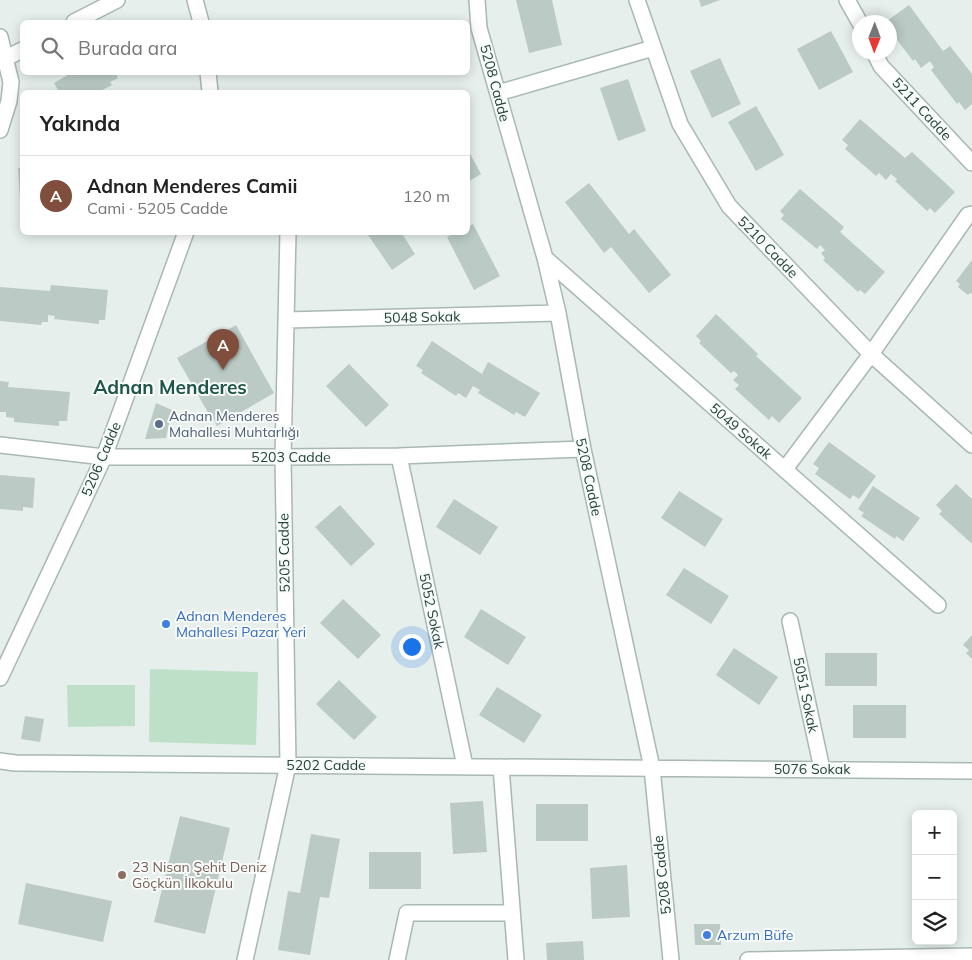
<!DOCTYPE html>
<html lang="tr">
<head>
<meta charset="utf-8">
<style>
  body { margin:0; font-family:Mulish,sans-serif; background:#f2f2f2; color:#222 }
  .controls { position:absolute; right:15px; bottom:15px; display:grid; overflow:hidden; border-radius:8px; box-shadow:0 2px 12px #0003 }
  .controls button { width:45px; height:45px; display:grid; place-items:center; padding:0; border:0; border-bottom:1px solid #e0e0e0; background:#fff; color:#222; font:25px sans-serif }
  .compass { position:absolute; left:852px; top:15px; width:45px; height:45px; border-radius:50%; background:#fff; box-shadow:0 2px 12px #0003; rotate:181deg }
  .you { position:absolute; left:411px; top:646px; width:18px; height:18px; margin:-12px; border:4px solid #fff; border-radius:50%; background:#1a73e8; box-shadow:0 0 0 8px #1a73e833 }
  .badge { display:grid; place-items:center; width:32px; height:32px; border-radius:50%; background:#804e3d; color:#fff; font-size:16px; font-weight:700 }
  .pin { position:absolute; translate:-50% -41px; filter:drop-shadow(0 1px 2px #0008) }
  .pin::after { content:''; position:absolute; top:26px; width:18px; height:15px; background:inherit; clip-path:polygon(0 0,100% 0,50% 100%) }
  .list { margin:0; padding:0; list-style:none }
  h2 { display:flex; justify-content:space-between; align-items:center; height:65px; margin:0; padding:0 20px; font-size:21px }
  h2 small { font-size:16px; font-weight:400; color:#767676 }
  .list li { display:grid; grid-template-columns:32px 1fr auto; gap:15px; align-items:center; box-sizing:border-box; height:80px; padding:0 20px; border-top:1px solid #e0e0e0 }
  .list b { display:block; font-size:19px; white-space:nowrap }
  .list p { margin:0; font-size:16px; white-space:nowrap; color:#767676 }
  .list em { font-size:16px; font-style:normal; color:#767676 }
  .icon { flex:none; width:28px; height:28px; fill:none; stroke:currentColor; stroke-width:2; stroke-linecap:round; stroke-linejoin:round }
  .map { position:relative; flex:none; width:972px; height:960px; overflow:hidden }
  .search { position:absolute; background:#fff; box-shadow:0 2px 12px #0003; left:20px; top:20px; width:450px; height:55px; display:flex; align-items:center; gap:12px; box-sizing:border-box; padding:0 18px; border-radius:8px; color:#767676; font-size:19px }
  .panel { position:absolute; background:#fff; box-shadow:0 2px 12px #0003; left:20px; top:90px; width:450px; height:145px; border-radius:8px }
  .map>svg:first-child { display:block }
  .green { fill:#bfe0c8 }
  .building { fill:#bbcac4 }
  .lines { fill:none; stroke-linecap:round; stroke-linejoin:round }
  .minor-casing { stroke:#a8b8b2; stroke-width:18 }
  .minor { stroke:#fff; stroke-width:15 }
  .service-dot { fill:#5c6f8a; stroke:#f7fbf9; stroke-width:2 }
  .shop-dot { fill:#3f7fe0; stroke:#f7fbf9; stroke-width:2 }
  .education-dot { fill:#8d6e63; stroke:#f7fbf9; stroke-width:2 }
  .labels { text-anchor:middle; stroke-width:4; stroke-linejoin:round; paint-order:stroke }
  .street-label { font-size:14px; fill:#24423a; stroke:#f7fbf9 }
  .service-label { font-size:14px; fill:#4e5e75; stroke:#f7fbf9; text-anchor:start }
  .shop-label { font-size:14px; fill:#366cbe; stroke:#f7fbf9; text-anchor:start }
  .education-label { font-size:14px; fill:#785e54; stroke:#f7fbf9; text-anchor:start }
  .district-label { font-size:19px; font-weight:bold; fill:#1f5548; stroke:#f7fbf9 }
</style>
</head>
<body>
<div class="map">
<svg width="972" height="960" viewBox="0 0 972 960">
  <rect width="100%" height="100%" fill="#e6efeb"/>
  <!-- green -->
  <path class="green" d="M150,669L258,672L256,745L149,742Z
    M67,685H135V726L68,727Z"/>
  <!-- building -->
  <path class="building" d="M516,0H552L562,45L529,53Z
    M699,0H720L701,7Z
    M909,5L943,51L950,46L972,74V104L965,110L959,102L957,104L931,70L934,67L930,61L921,68L915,59L913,61L891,32L893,30L890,25V22L887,21Z
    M831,31L853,72L819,90L797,49Z
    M720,58L741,104L712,118L690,71Z
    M73,72H115L118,78L110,82L112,85L98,92H59L54,83Z
    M628,79L646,131L618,141L600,88Z
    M756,106L784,155L756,171L728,122Z
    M860,119L905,158L912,152L955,192L935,213L930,208L927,211L895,181L897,179L891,174L886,180L879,173L876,176L845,149L848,145L842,140Z
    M468,150L481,174L468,182Z
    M18,168H22V200H20Z
    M589,183L629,234L634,229L671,275L649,293L611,247L604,253L565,202Z
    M800,189L844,227L840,232L885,272L865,294L860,290L858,292L823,260L825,258L821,253L825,250L820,245L817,249L781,219L784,215L780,211Z
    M473,224L500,276L474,290L447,237L457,232H468V227Z
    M366,232H401L415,254L392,270Z
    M972,260V294L970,293L968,295L958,287L960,284L956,281Z
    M51,285L108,290L105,320H99V324L54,319L55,316L48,315V322H42L41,325L0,321V287L50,291Z
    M716,314L758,354L756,356L802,398L779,423L772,416L769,420L735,389L739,385L733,380L738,375L734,371L731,373L699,343L701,341L696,336Z
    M236,325L274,393L217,426L211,415L210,416L177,358Z
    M432,341L482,374L488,362L540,393L525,417L516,412L514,415L478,393L480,390L473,386L466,398L458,393L456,396L421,373L423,370L416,366Z
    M349,364L389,405L366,427L326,386Z
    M0,381L9,382L8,387L70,392L67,421H59V426L14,422V418L6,417V412H0Z
    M156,403L172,410L166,438L145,439Z
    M829,442L876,476L859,499L853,495L850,499L815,474L819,468L813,464Z
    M0,475L35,478L33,508L23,507V511L0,509Z
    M956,484L972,499V542L971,543L939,514L942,511L936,505Z
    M873,486L920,518L903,541L896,536L895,539L861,516L864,513L858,509Z
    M679,491L723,519L705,547L661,518Z
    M454,499L498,527L480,555L436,527Z
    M340,505L375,544L351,566L315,527Z
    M684,568L729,596L711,624L666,595Z
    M343,599L381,635L358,659L320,623Z
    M481,609L526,637L508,665L464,637Z
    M972,635V659L966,653L969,650L963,645Z
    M734,648L778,677L759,705L716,675Z
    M825,653H877V686H825Z
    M339,680L377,717L354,740L316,704Z
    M497,687L542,715L524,743L479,715Z
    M853,705H906V738H853Z
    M25,716L44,719L40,742L21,739Z
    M483,801L487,852L453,854L450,803Z
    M536,804H588V841H536Z
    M180,816L230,828L205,934L154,922Z
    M311,834L340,839L329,898L320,897L310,955L278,950L288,891L300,893Z
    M369,852H421V889H369Z
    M627,865L630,917L592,919L590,868Z
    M26,883L112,901L103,942L18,924Z
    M694,924H720L721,945H695Z
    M583,941L584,960H547L546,943Z"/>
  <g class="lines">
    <!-- minor casing -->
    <g class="minor-casing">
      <path id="minor" d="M195,0L201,22
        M477,0L479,28L545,258L558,313L583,449L652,768L671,960
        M637,0L680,124L729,206L871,354L972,445
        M847,0L860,23
        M74,22L117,0
        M0,37L11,82L9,101L0,130
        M874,52L881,66L972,163
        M0,61L22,50
        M208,72L210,92
        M498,93L653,48
        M545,258L938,605
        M286,320L558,313
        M0,445L104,457H283L399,456L583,449
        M399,456L465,766
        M785,469L871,354L968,215L972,214
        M790,621L822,769
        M0,678L104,457L186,232
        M0,761L15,763L972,771
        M501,767L516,960
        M245,960L288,765L283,457L288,232
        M397,960L407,913H512
        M748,960L972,956"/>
    </g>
    <!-- minor -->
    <use href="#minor" class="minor"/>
  </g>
  <!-- markers -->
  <circle class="service-dot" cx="159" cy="424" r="5"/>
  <g class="shop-dot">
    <circle cx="166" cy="624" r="5"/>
    <circle cx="707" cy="935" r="5"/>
  </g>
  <circle class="education-dot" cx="122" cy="875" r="5"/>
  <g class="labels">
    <!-- street labels -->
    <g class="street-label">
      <text transform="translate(495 83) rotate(75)" y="5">5208 Cadde</text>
      <text transform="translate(922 109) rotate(47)" y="5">5211 Cadde</text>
      <text transform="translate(768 247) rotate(46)" y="5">5210 Cadde</text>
      <text transform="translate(422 317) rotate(-1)" y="5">5048 Sokak</text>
      <text transform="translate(741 431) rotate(41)" y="5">5049 Sokak</text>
      <text x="291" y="462">5203 Cadde</text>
      <text transform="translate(101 459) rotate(-67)" y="5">5206 Cadde</text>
      <text transform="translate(589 477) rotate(78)" y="5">5208 Cadde</text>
      <text transform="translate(284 553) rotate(-91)" y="5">5205 Cadde</text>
      <text transform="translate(432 611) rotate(78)" y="5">5052 Sokak</text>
      <text transform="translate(806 695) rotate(78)" y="5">5051 Sokak</text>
      <text x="326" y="770">5202 Cadde</text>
      <text x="812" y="774">5076 Sokak</text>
      <text transform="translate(662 875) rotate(-96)" y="5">5208 Cadde</text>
    </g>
    <!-- service labels -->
    <g class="service-label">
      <text x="169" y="421">Adnan Menderes<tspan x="169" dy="16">Mahallesi Muhtarlığı</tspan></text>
    </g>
    <!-- shop labels -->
    <g class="shop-label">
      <text x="176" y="621">Adnan Menderes<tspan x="176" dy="16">Mahallesi Pazar Yeri</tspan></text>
      <text x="717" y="940">Arzum Büfe</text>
    </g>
    <!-- education labels -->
    <g class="education-label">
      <text x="132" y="872">23 Nisan Şehit Deniz<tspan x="132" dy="16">Göçkün İlkokulu</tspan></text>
    </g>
    <!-- district labels -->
    <g class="district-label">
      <text x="170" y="394">Adnan Menderes</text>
    </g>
  </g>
</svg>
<div class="controls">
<button>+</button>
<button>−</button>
<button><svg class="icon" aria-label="layers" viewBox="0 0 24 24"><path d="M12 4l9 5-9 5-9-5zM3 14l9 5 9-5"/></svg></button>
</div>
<svg class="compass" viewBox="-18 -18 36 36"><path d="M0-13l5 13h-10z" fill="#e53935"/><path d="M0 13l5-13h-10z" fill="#767676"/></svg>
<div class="you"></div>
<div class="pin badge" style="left:223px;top:370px">A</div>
<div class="search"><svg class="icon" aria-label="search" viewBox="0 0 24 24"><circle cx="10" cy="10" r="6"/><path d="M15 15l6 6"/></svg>Burada ara</div>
<section class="panel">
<h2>Yakında<small></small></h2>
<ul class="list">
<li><span class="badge">A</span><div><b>Adnan Menderes Camii</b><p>Cami · 5205 Cadde</p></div><em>120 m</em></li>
</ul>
</section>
</div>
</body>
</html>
